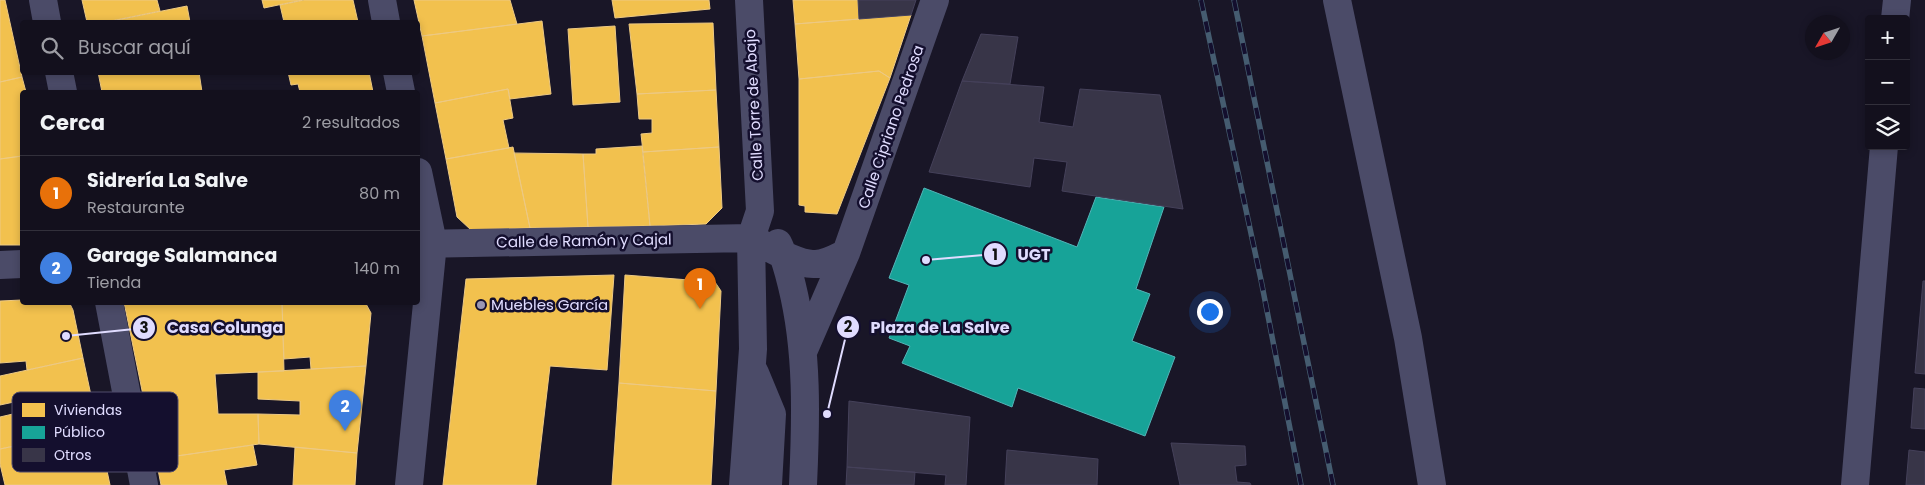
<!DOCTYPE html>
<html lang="es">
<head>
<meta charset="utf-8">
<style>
  body { margin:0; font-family:Poppins,sans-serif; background:#1c1926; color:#f1f3f6 }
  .controls { position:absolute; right:15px; top:15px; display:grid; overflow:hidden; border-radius:5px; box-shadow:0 2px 8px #0003 }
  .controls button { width:45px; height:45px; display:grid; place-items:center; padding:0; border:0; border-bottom:1px solid #32303b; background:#13101d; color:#f1f3f6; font:25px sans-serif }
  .compass { position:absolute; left:1805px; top:15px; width:45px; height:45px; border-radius:50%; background:#13101d; box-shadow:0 2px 8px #0003; rotate:231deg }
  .you { position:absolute; left:1209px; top:311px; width:18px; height:18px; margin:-12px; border:4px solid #fff; border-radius:50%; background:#1a73e8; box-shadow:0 0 0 8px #1a73e833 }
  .badge { display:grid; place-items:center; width:32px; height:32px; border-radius:50%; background:#9a97b3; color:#fff; font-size:16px; font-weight:700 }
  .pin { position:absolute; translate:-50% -41px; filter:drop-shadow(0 1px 2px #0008) }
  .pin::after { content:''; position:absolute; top:26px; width:18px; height:15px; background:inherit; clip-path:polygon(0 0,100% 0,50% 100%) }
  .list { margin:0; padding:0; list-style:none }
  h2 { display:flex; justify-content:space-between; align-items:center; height:65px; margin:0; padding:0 20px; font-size:21px }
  h2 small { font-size:16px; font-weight:400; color:#9d9da4 }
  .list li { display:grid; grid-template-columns:32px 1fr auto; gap:15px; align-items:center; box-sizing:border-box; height:75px; padding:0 20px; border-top:1px solid #32303b }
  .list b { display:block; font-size:19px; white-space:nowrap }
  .list p { margin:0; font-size:16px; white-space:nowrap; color:#9d9da4 }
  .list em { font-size:16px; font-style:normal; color:#9d9da4 }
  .icon { flex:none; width:28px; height:28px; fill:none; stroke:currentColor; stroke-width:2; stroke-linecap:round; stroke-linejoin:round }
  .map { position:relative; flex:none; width:1925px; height:485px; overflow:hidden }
  .search { position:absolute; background:#13101d; box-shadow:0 2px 8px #0003; left:20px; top:20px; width:400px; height:55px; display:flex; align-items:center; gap:12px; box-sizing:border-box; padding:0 18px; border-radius:5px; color:#9d9da4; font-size:19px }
  .panel { position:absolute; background:#13101d; box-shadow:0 2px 8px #0003; left:20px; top:90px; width:400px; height:215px; border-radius:5px }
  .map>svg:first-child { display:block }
  .homes { fill:#f2c14e; stroke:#edc983 }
  .public { fill:#17a398; stroke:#53b4b7 }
  .building { fill:#383548; stroke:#45415a }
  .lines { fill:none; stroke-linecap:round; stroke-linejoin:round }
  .minor { stroke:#4b4b68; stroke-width:28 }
  .rail-casing { stroke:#455c70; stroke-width:5.5 }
  .rail { stroke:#140f2e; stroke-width:4; stroke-dasharray:11; stroke-linecap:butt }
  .poi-dot { fill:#9a97b3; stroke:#140f2e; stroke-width:2 }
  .labels { text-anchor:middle; stroke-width:5; stroke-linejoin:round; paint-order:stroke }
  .street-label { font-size:15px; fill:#e0dcff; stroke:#140f2e }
  .poi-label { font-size:15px; fill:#e0dcff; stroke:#140f2e; text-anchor:start }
  .key { fill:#140f2e; stroke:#514c6d; stroke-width:1 }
  .key-label { font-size:14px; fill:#e0dcff }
  .leader { fill:none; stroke:#e0dcff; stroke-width:2 }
  .callout-dot { fill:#e0dcff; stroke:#140f2e; stroke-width:2 }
  .mark-label { font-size:15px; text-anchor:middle; font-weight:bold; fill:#111 }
  .callout-label { font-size:16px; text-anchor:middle; font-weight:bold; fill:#e0dcff; stroke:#140f2e; stroke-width:5; stroke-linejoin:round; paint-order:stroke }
</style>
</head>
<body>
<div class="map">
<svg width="1925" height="485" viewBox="0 0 1925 485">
  <rect width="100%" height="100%" fill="#191627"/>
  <!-- homes -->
  <path class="homes" d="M0,0H5L22,77L0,82Z
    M82,0H157L160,11L106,22H87Z
    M262,0H302L264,8Z
    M304,0H353L358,22H284L280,5Z
    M414,0H510L517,24L422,36Z
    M612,0H709L710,9L615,18Z
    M793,0H858L859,19L795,24Z
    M187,6L190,22H107Z
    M911,15L890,78L879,71L799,79L795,24Z
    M542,21L551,94L510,99L508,89L435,103L422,36Z
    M713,23L716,90L637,94L629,24Z
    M615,26L620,102L573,105L568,29Z
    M879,71L890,78L837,214L805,212V206L799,205V79Z
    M98,72H199L202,92H102Z
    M288,72H369L373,92H300L298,84L291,85Z
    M22,77L26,92H22V156L0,159V82Z
    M508,89L513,118L503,120L509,148L446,159L435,103Z
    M716,90L719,147L643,152L641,134L652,133V119H639L637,94Z
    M642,146L650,226L588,227L583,154H596V149Z
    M513,147L530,228L471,230L457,217L446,159Z
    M719,147L722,208L706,224L650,226L643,152Z
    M514,153L583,154L588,227L530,228Z
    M22,156V245H0V159Z
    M614,275L607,370L550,366L536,485H443L466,279Z
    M625,275L715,282L721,291L716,391L619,383Z
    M22,300V302H69L73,310L83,358L27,370L26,361L0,363V301Z
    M124,302H282L284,371L215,374L218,414H258L259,444L156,459Z
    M282,302H365L371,313L366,366L311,369L310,357L284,359Z
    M83,358L98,428L0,449V417L30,410L28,399L0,405V376Z
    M366,366L357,453L259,444L258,414L300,415V401L258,399V372Z
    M619,383L716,391L711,485H612Z
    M98,428L110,485H5L0,464V449L30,443L36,470L57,467L49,439Z
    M253,445L257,465L224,470L227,485H161L156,459Z
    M295,447L357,453L355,485H293Z"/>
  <!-- public -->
  <path class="public" d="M924,188L1077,247L1096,197L1164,207L1136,289L1150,294L1132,341L1175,357L1145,436L1018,388L1012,407L902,363L910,346L889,338L909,285L889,278Z"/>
  <!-- building -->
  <path class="building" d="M858,0H916L911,15L859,19Z
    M981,34L1018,37L1010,84L962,81Z
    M962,81L1044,87L1039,122L1073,127L1080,89L1160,95L1183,209L1062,191L1067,162L1034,158L1030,187L929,172Z
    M1923,281H1925V374L1915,373Z
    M1914,388L1925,389V429L1911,428Z
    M849,401L970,417L966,485H945L946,475L847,467Z
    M1171,443L1245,446L1246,465L1235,466L1237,482L1250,483L1251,485H1180Z
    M1007,450L1098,459L1097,485H1005Z
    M1909,450L1925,452V485H1906Z
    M847,467L915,472L914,485H846Z"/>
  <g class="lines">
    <!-- minor -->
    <path class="minor" d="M43,0L47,22
      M382,0L386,22
      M1337,0L1408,338L1432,485
      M1895,19L1897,0
      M59,72L63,92
      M397,72L401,92
      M778,243C785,257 788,270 792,286C808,351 806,419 803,485
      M418,244L751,238C766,246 796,264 813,264C824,265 836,258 846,253
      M0,265L22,264
      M109,302L144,485
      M803,352L846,253L935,0
      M755,373L772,414L768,485
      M409,485L433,243L418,172
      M743,485L753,349L751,238L760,211L749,0
      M1855,485L1884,146"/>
    <!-- rail casing -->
    <g class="rail-casing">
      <path id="rail" d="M1201,0L1261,280L1301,485
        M1234,0L1333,485"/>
    </g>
    <!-- rail -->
    <use href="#rail" class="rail"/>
  </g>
  <!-- markers -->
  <circle class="poi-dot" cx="481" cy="305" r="5"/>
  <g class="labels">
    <!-- street labels -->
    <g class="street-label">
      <text transform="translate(754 105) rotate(-93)" y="5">Calle Torre de Abajo</text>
      <text transform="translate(891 127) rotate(-71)" y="5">Calle Cipriano Pedrosa</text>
      <text transform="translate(584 241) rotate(-1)" y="5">Calle de Ramón y Cajal</text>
    </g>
    <!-- poi labels -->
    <g class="poi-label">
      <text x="491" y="310">Muebles García</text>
    </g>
  </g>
  <!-- legend -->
  <rect x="12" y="392" width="166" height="80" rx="8" class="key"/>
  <rect x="22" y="403" width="23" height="14" fill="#f2c14e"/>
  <rect x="22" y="426" width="23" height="13" fill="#17a398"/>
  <rect x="22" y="448" width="23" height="14" fill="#383548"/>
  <g class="key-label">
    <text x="54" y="415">Viviendas</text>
    <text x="54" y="437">Público</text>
    <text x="54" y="460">Otros</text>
  </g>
  <!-- callouts -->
  <path class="leader" d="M926 260L995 254M827 414L848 327M66 336L144 328"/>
  <g class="callout-dot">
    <circle cx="926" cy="260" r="5"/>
    <circle cx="827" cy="414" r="5"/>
    <circle cx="66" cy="336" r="5"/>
    <circle cx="995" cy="254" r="12"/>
    <circle cx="848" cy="327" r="12"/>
    <circle cx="144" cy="328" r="12"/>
  </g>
  <g class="mark-label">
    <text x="995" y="260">1</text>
    <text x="848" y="332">2</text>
    <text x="144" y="333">3</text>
  </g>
  <g class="callout-label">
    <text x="1034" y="260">UGT</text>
    <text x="940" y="333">Plaza de La Salve</text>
    <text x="225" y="333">Casa Colunga</text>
  </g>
</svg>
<div class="controls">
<button>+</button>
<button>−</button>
<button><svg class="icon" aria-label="layers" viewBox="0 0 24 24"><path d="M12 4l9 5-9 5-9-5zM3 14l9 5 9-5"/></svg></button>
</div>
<svg class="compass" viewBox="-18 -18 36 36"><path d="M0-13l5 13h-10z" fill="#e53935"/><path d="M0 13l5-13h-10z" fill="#9d9da4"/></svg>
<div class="you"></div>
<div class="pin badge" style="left:700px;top:309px;background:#e8710a">1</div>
<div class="pin badge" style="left:345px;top:431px;background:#3f7fe0">2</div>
<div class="search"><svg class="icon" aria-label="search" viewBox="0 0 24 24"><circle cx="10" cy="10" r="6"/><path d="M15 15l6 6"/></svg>Buscar aquí</div>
<section class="panel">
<h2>Cerca<small>2 resultados</small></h2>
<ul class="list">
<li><span class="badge" style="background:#e8710a">1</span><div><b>Sidrería La Salve</b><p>Restaurante</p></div><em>80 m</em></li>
<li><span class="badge" style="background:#3f7fe0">2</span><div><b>Garage Salamanca</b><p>Tienda</p></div><em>140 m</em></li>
</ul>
</section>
</div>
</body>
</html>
